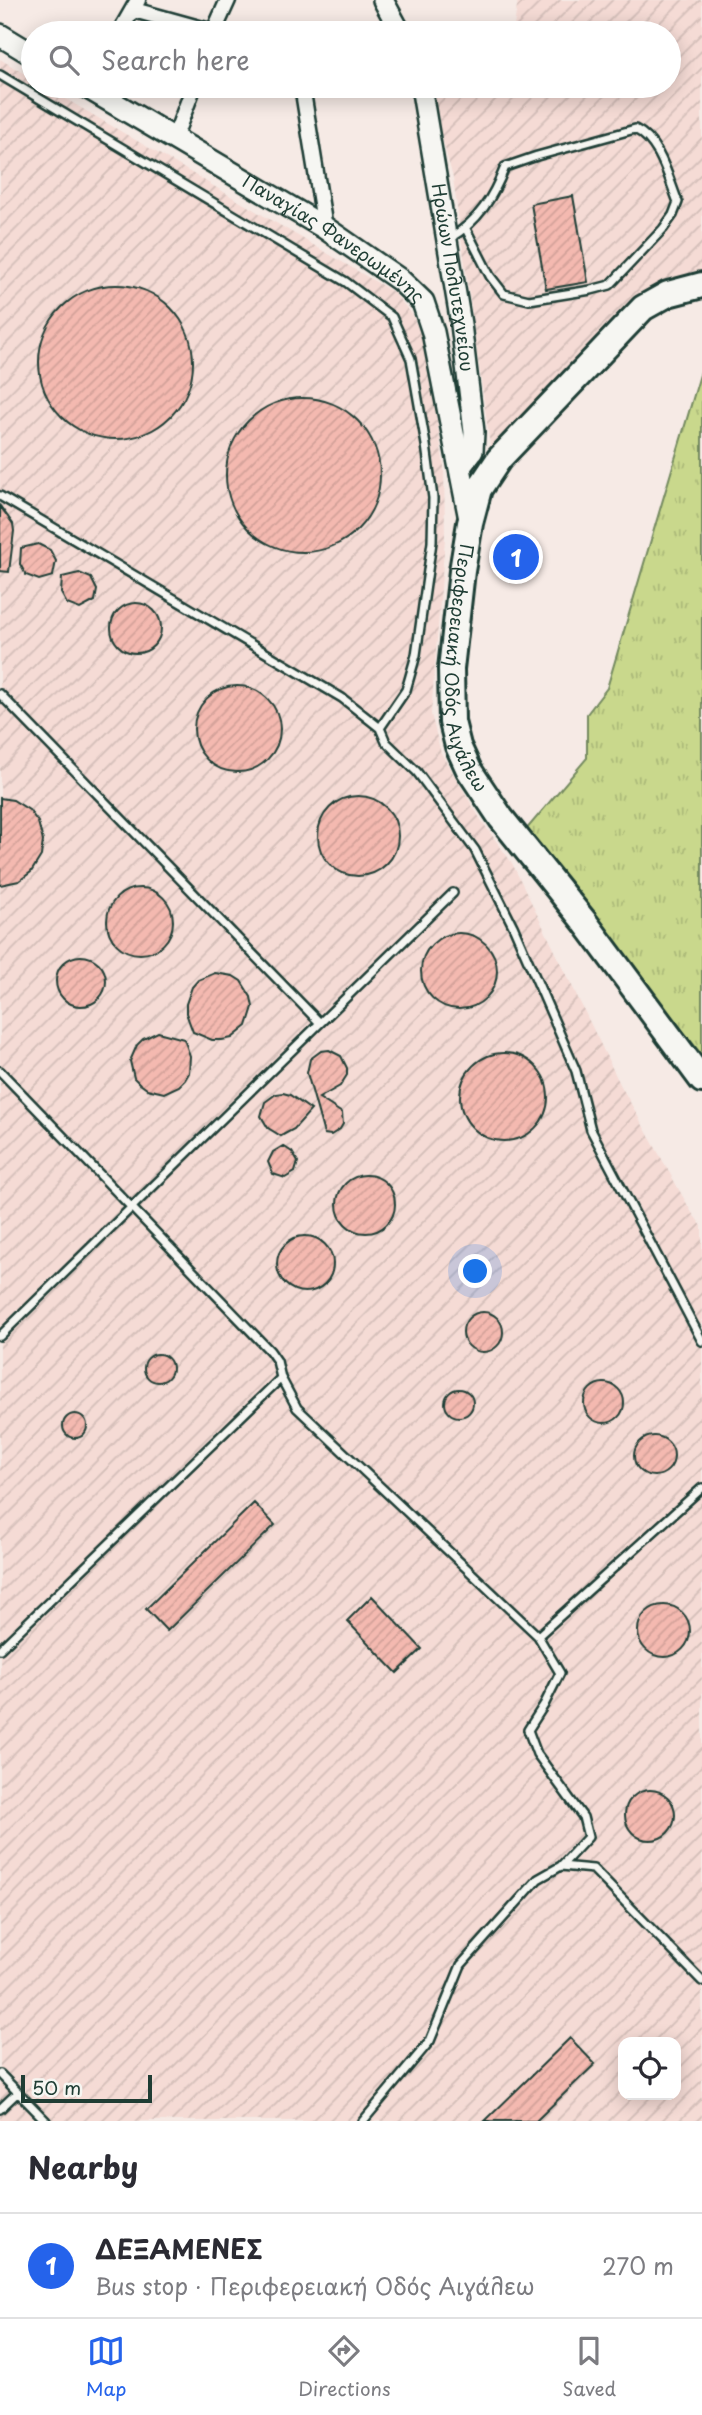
<!DOCTYPE html>
<html lang="en">
<head>
<meta charset="utf-8">
<style>
  body { margin:0; font-family:"Playpen Sans",sans-serif; background:#f2f2f3; color:#2b2b33 }
  .controls { position:absolute; right:21px; bottom:21px; display:grid; overflow:hidden; border-radius:14px; box-shadow:0 4px 18px #0003 }
  .controls button { width:63px; height:63px; display:grid; place-items:center; padding:0; border:0; border-bottom:2px solid #e1e1e2; background:#fff; color:#2b2b33; font:35px sans-serif }
  .scale { position:absolute; left:21px; bottom:18px; width:131px; box-sizing:border-box; padding-left:7px; border:4px solid #1f3d34; border-top:0; font-size:19px; line-height:24px; white-space:nowrap; color:#1f3d34; -webkit-text-stroke:5px #f6f6f2; paint-order:stroke }
  .you { position:absolute; left:476px; top:1272px; width:24px; height:24px; margin:-18px; border:5px solid #fff; border-radius:50%; background:#1a73e8; box-shadow:0 0 0 10px #1a73e833 }
  .badge { display:grid; place-items:center; width:46px; height:46px; border-radius:50%; background:#2563eb; color:#fff; font-size:23px; font-weight:700 }
  .pin { position:absolute; translate:-50% -50%; border:4px solid #fff; box-shadow:0 2px 7px #0006 }
  .list { margin:0; padding:0; list-style:none }
  h2 { display:flex; justify-content:space-between; align-items:center; height:91px; margin:0; padding:0 28px; font-size:30px }
  h2 small { font-size:23px; font-weight:400; color:#7c7c81 }
  .list li { display:grid; grid-template-columns:46px 1fr auto; gap:21px; align-items:center; box-sizing:border-box; height:105px; padding:0 28px; border-top:2px solid #e1e1e2 }
  .list b { display:block; font-size:26px; white-space:nowrap }
  .list p { margin:0; font-size:23px; white-space:nowrap; color:#7c7c81 }
  .list em { font-size:23px; font-style:normal; color:#7c7c81 }
  .icon { flex:none; width:38px; height:38px; fill:none; stroke:currentColor; stroke-width:2; stroke-linecap:round; stroke-linejoin:round }
  .map { position:relative; flex:none; width:702px; height:2121px; overflow:hidden }
  .search { position:absolute; background:#fff; box-shadow:0 4px 18px #0003; left:21px; right:21px; top:21px; height:77px; display:flex; align-items:center; gap:18px; box-sizing:border-box; padding:0 24px; border-radius:38px; color:#7c7c81; font-size:26px }
  .sheet { height:196px; background:#fff }
  nav { display:flex; justify-content:space-around; align-items:center; box-sizing:border-box; height:98px; border-top:2px solid #e1e1e2; background:#fff; font-size:19px; color:#7c7c81 }
  nav a { display:grid; justify-items:center; gap:4px }
  nav .on { color:#2563eb }
  .map>svg:first-child { display:block }
  .industrial { fill:url(#industrial-furrows); fill-rule:evenodd }
  .grass { fill:url(#grass-tufts); stroke:#748a60; stroke-width:2 }
  .building { fill:url(#building-hatch); stroke:#1f3d34; stroke-width:2 }
  .lines { fill:none; stroke-linecap:round; stroke-linejoin:round }
  .service-casing { stroke:#1f3d34; stroke-width:12 }
  .minor-casing { stroke:#1f3d34; stroke-width:19 }
  .tertiary-casing { stroke:#1f3d34; stroke-width:24 }
  .secondary-casing { stroke:#1f3d34; stroke-width:26 }
  .trunk-casing { stroke:#1f3d34; stroke-width:30 }
  .service { stroke:#f6f6f2; stroke-width:7 }
  .minor { stroke:#f6f6f2; stroke-width:14 }
  .tertiary { stroke:#f6f6f2; stroke-width:19 }
  .secondary { stroke:#f6f6f2; stroke-width:21 }
  .trunk { stroke:#f6f6f2; stroke-width:24 }
  .labels { text-anchor:middle; stroke-width:5; stroke-linejoin:round; paint-order:stroke }
  .street-label { font-size:18px; fill:#1f3d34; stroke:#f6f6f2 }
</style>
</head>
<body>
<div class="map">
<svg width="702" height="2121" viewBox="0 0 702 2121">
  <defs>
    <pattern id="industrial-furrows" width="10" height="10" patternUnits="userSpaceOnUse" patternTransform="scale(1.75)"><rect width="10" height="10" fill="#f5dbd5"/><path d="M-1 1l2-2M0 10L10 0M9 11l2-2" fill="none" stroke="#d2bdb7"/></pattern>
    <pattern id="grass-tufts" width="24" height="20" patternUnits="userSpaceOnUse" patternTransform="scale(1.75)"><rect width="24" height="20" fill="#c9d88c"/><path d="M3 7l-1-3M5 7V3M7 7l1-3M15 17l-1-3M17 17v-4M19 17l1-3" fill="none" stroke="#acba79"/></pattern>
    <pattern id="building-hatch" width="6" height="6" patternUnits="userSpaceOnUse" patternTransform="scale(1.75)"><rect width="6" height="6" fill="#f4b9b0"/><path d="M-1 1l2-2M0 6l6-6M5 7l2-2" fill="none" stroke="#d1a098"/></pattern>
  </defs>
  <rect width="100%" height="100%" fill="#f6eae5"/>
  <filter id="ink" filterUnits="userSpaceOnUse"><feTurbulence type="fractalNoise" baseFrequency=".0143" numOctaves="2"/><feDisplacementMap in="SourceGraphic" scale="14" xChannelSelector="R" yChannelSelector="G"/><feConvolveMatrix kernelMatrix="1 2 1 2 8 2 1 2 1" color-interpolation-filters="sRGB"/></filter>
  <g filter="url(#ink)">
    <!-- industrial -->
    <path class="industrial" d="M518,0H702V277L668,288L491,452L453,178L428,86H669V33H513Z
      M0,59L33,79V86H44L393,292L412,314L425,345L444,466L445,538L431,714L441,753L481,820L512,863L621,1086L692,1213L702,1226V2121H0ZM623,2042H676V2095H623Z"/>
    <!-- grass -->
    <path class="grass" d="M702,368V1055L525,831L587,758V714L607,688Z"/>
    <!-- building -->
    <path class="building" d="M573,196L588,282L546,289L531,204Z
      M39 362a77 77 0 1 1 154 0a77 77 0 1 1-154 0Z
      M226 475a77 77 0 1 1 154 0a77 77 0 1 1-154 0Z
      M0,506L13,524L14,531L9,572L0,571Z
      M38,544L50,550L56,561L53,576L39,580L26,575L20,564L21,548Z
      M79,573L91,578L97,590L95,601L80,609L67,604L61,593L62,577Z
      M111 628a25 25 0 1 1 50 0a25 25 0 1 1-50 0Z
      M194 729a43 43 0 1 1 86 0a43 43 0 1 1-86 0Z
      M318 836a40 40 0 1 1 80 0a40 40 0 1 1-80 0Z
      M0,798L13,800L29,810L38,822L43,841L41,856L31,872L19,881L0,885Z
      M107 921a33 33 0 1 1 66 0a33 33 0 1 1-66 0Z
      M421 971a38 38 0 1 1 76 0a38 38 0 1 1-76 0Z
      M56 981a25 25 0 1 1 50 0a25 25 0 1 1-50 0Z
      M215,973L233,976L241,981L251,997L253,1007L247,1026L232,1038L222,1040H212L193,1032L186,1013V1004L192,987L198,980Z
      M158,1032L184,1039L190,1056L189,1073L185,1080L179,1086L164,1093L147,1089L140,1084L134,1078L130,1061L137,1045L143,1039Z
      M329,1050L341,1056L347,1068V1075L340,1086L319,1098L342,1113L343,1124L340,1129L331,1135L324,1134L307,1073L310,1059L321,1051Z
      M460 1097a44 44 0 1 1 88 0a44 44 0 1 1-88 0Z
      M283,1093L290,1095L311,1110L294,1129L281,1136L268,1128L261,1116L265,1102L276,1094Z
      M283,1146L292,1152L298,1162L295,1172L285,1178L273,1174L268,1162L273,1152Z
      M337 1204a29 29 0 1 1 58 0a29 29 0 1 1-58 0Z
      M277 1264a28 28 0 1 1 56 0a28 28 0 1 1-56 0Z
      M463 1332a20 20 0 1 1 40 0a20 20 0 1 1-40 0Z
      M144 1368a14 14 0 1 1 28 0a14 14 0 1 1-28 0Z
      M584 1403a20 20 0 1 1 40 0a20 20 0 1 1-40 0Z
      M445 1403a14 14 0 1 1 28 0a14 14 0 1 1-28 0Z
      M63 1426a12 12 0 1 1 24 0a12 12 0 1 1-24 0Z
      M634 1456a20 20 0 1 1 40 0a20 20 0 1 1-40 0Z
      M254,1503L275,1525L167,1631L146,1609Z
      M372,1596L422,1649L397,1673L347,1621Z
      M638 1631a26 26 0 1 1 52 0a26 26 0 1 1-52 0Z
      M625 1815a25 25 0 1 1 50 0a25 25 0 1 1-50 0Z
      M570,2038L595,2064L536,2121H485Z"/>
    <g class="lines">
      <!-- service casing -->
      <g class="service-casing">
        <path id="service" d="M0,75L346,282L392,317L411,359L426,445L433,498L432,542L416,655L406,690L380,728L386,742L417,772L475,850L513,926L576,1071L591,1130L702,1341
          M450,238C479,221 493,197 505,167L537,156L635,129C660,141 668,177 678,202L673,215L663,229L610,285L591,290L529,300L504,294L490,276L466,229
          M0,496L342,698L380,728
          M0,694L320,1023
          M0,1071L270,1351L277,1361L281,1378L0,1649
          M0,1336L453,893
          M281,1378L297,1408L538,1636L702,1488
          M561,1866L593,1869L702,1981
          M0,2074L46,2121
          M0,2109L18,2092
          M363,2121L430,2041L461,1965L538,1879L561,1866L588,1837L583,1817L537,1754L528,1730L544,1705L560,1673L538,1636"/>
      </g>
      <!-- minor casing -->
      <g class="minor-casing">
        <path id="minor" d="M134,10L217,33
          M119,33L138,0
          M213,33L228,0
          M302,86L325,228
          M174,139L194,86"/>
      </g>
      <!-- tertiary casing -->
      <g class="tertiary-casing">
        <g id="tertiary">
          <path d="M383,0L401,33"/>
          <path id="s1" d="M421,86L461,324L474,432L473,451L461,467"/>
        </g>
      </g>
      <!-- secondary casing -->
      <g class="secondary-casing">
        <g id="secondary">
          <path d="M0,35L33,55"/>
          <path id="s2" d="M85,86L325,228L400,280L423,302L433,332L470,519"/>
        </g>
      </g>
      <!-- trunk casing -->
      <g class="trunk-casing">
        <g id="trunk">
          <path id="s3" d="M702,285L668,294L643,308L499,459L479,489L470,523L462,571L451,669L452,722L458,746L469,770L501,818L584,921L702,1080"/>
        </g>
      </g>
      <!-- service -->
      <use href="#service" class="service"/>
      <!-- minor -->
      <use href="#minor" class="minor"/>
      <!-- tertiary -->
      <use href="#tertiary" class="tertiary"/>
      <!-- secondary -->
      <use href="#secondary" class="secondary"/>
      <!-- trunk -->
      <use href="#trunk" class="trunk"/>
    </g>
  </g>
  <g class="labels">
    <!-- street labels -->
    <g class="street-label">
      <text dy="6" stroke="none"><textPath href="#s2" startOffset="292">Παναγίας Φανερωμένης</textPath></text>
      <text dy="6" stroke="none"><textPath href="#s1" startOffset="194">Ηρώων Πολυτεχνείου</textPath></text>
      <text dy="6" stroke="none"><textPath href="#s3" startOffset="492">Περιφερειακή Οδός Αιγάλεω</textPath></text>
    </g>
  </g>
</svg>
<div class="controls">
<button><svg class="icon" aria-label="locate" viewBox="0 0 24 24"><circle cx="12" cy="12" r="6"/><path d="M12 2v4M12 18v4M2 12h4M18 12h4"/></svg></button>
</div>
<div class="scale">50 m</div>
<div class="you"></div>
<div class="pin badge" style="left:516px;top:557px">1</div>
<div class="search"><svg class="icon" aria-label="search" viewBox="0 0 24 24"><circle cx="10" cy="10" r="6"/><path d="M15 15l6 6"/></svg>Search here</div>
</div>
<section class="sheet">
<h2>Nearby<small></small></h2>
<ul class="list">
<li><span class="badge">1</span><div><b>ΔΕΞΑΜΕΝΕΣ</b><p>Bus stop · Περιφερειακή Οδός Αιγάλεω</p></div><em>270 m</em></li>
</ul>
</section>
<nav>
<a class="on"><svg class="icon" aria-label="map" viewBox="0 0 24 24"><path d="M3 6l6-2 6 2 6-2v14l-6 2-6-2-6 2zM9 4v14M15 6v14"/></svg>Map</a>
<a><svg class="icon" aria-label="directions" viewBox="0 0 24 24"><path d="M12 3l9 9-9 9-9-9zM9 14v-3h6M13 9l2 2-2 2"/></svg>Directions</a>
<a><svg class="icon" aria-label="saved" viewBox="0 0 24 24"><path d="M7 4h10v16l-5-4-5 4z"/></svg>Saved</a>
</nav>
</body>
</html>
